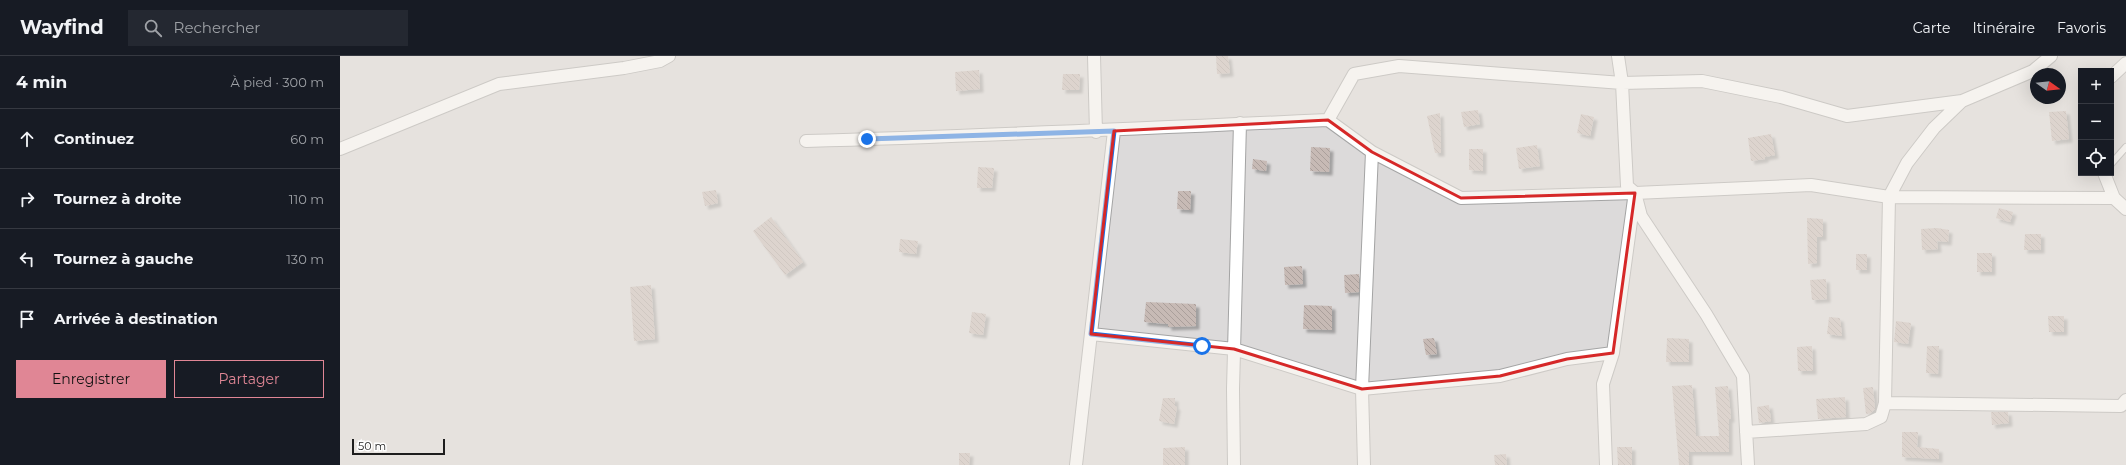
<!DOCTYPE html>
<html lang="fr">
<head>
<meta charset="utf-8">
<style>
  body { margin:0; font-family:Montserrat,sans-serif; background:#242831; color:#f1f3f6 }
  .controls { position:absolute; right:12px; top:12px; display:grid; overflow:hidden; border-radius:0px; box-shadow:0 4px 16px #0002 }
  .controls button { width:36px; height:36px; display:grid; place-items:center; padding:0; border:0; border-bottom:1px solid #363941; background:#171b24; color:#f1f3f6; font:20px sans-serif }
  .compass { position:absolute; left:1690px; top:12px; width:36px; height:36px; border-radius:50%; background:#171b24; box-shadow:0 4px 16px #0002; rotate:105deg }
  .scale { position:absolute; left:12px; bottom:10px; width:93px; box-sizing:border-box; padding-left:4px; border:2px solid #1d1d1d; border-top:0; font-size:11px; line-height:14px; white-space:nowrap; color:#1d1d1d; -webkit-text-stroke:3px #fff; paint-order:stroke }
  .stop { position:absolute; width:12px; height:12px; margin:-9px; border:3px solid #1a73e8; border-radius:50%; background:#fff }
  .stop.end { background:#1a73e8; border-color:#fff; box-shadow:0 1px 4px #0008 }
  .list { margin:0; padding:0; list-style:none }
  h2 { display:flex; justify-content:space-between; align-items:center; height:52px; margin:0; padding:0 16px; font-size:17px }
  h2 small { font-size:13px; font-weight:400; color:#9ea1a6 }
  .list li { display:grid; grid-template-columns:26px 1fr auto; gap:12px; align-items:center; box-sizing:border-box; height:60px; padding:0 16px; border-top:1px solid #363941 }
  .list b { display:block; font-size:15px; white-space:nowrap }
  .list em { font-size:13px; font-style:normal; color:#9ea1a6 }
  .actions { display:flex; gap:8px; padding:12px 16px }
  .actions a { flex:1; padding:9px 0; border:1px solid #e08695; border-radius:0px; text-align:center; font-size:14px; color:#e08695 }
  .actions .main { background:#e08695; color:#111 }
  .icon { flex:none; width:22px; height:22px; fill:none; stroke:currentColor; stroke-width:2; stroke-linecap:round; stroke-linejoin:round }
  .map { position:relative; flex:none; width:1786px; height:409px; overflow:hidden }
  header { display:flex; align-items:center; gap:24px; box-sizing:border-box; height:56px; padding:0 20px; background:#171b24; border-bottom:1px solid #363941 }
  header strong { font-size:19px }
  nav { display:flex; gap:22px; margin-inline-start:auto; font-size:14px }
  .search { width:280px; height:36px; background:#242831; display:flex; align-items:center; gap:10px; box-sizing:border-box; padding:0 14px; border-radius:0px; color:#9ea1a6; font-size:15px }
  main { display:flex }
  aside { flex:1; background:#171b24 }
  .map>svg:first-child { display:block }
  .residential { fill:#dcdada; fill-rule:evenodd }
  .building { fill:url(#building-back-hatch); filter:url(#shadow) }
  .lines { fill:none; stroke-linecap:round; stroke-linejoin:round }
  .lane-casing { stroke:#a4a4a4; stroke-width:8 }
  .street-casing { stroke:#a4a4a4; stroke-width:14 }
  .lane { stroke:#fff; stroke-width:6 }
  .street { stroke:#fff; stroke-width:12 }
  .route { stroke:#1a73e8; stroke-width:5 }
  .marked { fill:none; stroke:#d62828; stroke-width:3; stroke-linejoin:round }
</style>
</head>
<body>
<header>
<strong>Wayfind</strong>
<div class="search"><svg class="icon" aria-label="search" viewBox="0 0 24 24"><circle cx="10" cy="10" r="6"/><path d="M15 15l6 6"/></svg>Rechercher</div>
<nav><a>Carte</a><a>Itinéraire</a><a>Favoris</a></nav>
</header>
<main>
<aside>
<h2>4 min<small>À pied · 300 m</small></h2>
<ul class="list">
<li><svg class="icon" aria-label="ahead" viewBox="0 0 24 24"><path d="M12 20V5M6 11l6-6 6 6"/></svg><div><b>Continuez</b></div><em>60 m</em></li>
<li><svg class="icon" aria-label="right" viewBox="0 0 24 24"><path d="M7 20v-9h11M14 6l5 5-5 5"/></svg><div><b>Tournez à droite</b></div><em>110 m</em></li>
<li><svg class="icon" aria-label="left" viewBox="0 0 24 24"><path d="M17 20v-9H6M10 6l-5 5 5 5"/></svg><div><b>Tournez à gauche</b></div><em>130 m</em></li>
<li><svg class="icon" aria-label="arrive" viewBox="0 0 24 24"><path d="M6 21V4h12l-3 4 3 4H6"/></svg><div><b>Arrivée à destination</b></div></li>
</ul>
<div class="actions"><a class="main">Enregistrer</a><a>Partager</a></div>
</aside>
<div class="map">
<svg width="1786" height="409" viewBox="0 0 1786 409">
  <defs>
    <pattern id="building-back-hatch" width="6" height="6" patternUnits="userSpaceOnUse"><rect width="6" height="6" fill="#c7bab5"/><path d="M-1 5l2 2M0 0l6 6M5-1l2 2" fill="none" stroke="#aa9f9b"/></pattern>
    <filter id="shadow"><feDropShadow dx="3.5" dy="3.5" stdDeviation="1" flood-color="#0004"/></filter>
  </defs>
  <rect width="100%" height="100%" fill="#efe9e2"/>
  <!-- residential -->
  <path class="residential" d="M0,0H1786V409H0ZM1741,15H1771V117H1741ZM1696,18H1720V42H1696Z"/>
  <!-- building -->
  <path class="building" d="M876,0H888L890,17L877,18Z
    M639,14L640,33L616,35L615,16Z
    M723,18H740L739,34H722Z
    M1138,54L1140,68L1124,71L1121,56Z
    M1726,55L1729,83L1712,85L1709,56Z
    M1100,57L1101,97H1095L1087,60Z
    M1241,58L1254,61L1250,80L1237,77Z
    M1431,78L1435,99L1425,101V103L1411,105L1408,82Z
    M1197,89L1200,110L1179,113L1176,92Z
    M971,91L990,92L989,116L970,115Z
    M1129,93H1143V115L1129,114Z
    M913,103L927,105L926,115L912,113Z
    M638,111L654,112L652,132H637Z
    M376,134L378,147L365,150L362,136Z
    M838,135H851L850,154L837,153Z
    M1659,152L1673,156L1670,166L1656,162Z
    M431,161L463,206L445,219L413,175Z
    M1467,162L1483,163V181H1477V207L1468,208Z
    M1597,172L1609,174L1608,186L1597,185L1598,193L1582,194L1581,173Z
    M1685,178H1701V194H1684Z
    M560,183L578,185L576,198L559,196Z
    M1637,197H1652V216H1637Z
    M1516,198H1527V214H1516Z
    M962,210L963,228L945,229L944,211Z
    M1019,218V236L1005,237L1004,219Z
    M1486,223L1487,243L1472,244L1470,224Z
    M311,229L315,283L294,285L290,231Z
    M806,246L856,248V270L828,271V268L804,266Z
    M964,249L992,250V274L963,273Z
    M632,256L646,258L643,279L629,277Z
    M1708,260H1724V276H1709Z
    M1489,261L1500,262L1502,280L1487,278Z
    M1556,265L1571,267L1568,288L1554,286Z
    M1094,282L1097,298L1086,299L1083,283Z
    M1327,282L1349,283V306H1326Z
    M1472,290L1473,315H1458L1457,291Z
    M1587,290H1599L1598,318L1586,317Z
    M1352,329L1356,380H1379L1375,331L1388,330L1391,363H1389V396H1349V409H1339L1332,330Z
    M1533,331L1535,353L1531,357L1526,358L1523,332Z
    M1505,341L1506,361L1478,363L1476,343Z
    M823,342H835V350L837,351L834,368L819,365Z
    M1429,349L1431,365L1419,367L1417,351Z
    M1651,356H1668L1669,367L1652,369Z
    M1562,376H1578L1577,391L1599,393V403L1562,401Z
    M845,391V409H823V392Z
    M1277,391H1292V409H1278Z
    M619,397H630L629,409H619Z
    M1166,398L1167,409H1155L1154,399Z"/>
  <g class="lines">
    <!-- lane casing -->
    <g class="lane-casing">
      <path id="lane" d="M1771,108L1786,91"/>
    </g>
    <!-- street casing -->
    <g class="street-casing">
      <path id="street" d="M754,0L756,76
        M1278,0L1282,27L1287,130L1295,137L1301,160L1366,258L1403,320L1408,409
        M1771,21L1786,7
        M988,64L1032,96L1022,333L1024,409
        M466,85C640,80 814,72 988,64L1014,18L1059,10L1282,27L1362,25L1441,41L1507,60L1622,45
        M0,93L159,28L284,12L320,5L329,0
        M1032,96L1121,142L1295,137L1471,129L1549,141L1774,142
        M1764,117L1774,142L1786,153
        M751,278L894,293L1022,333L1160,320L1227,303L1273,297
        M1545,347L1781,350L1786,344
        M1406,376L1526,368L1541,361L1545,347L1549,141L1567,107L1594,72L1622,45L1693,15L1711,0
        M736,409L774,75
        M894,409L893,333L900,67
        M1266,409L1263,328L1273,297L1294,143"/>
    </g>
    <!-- lane -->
    <use href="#lane" class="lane"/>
    <!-- street -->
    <use href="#street" class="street"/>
  </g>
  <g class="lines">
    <!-- route -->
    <path class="route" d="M527,83L774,75L751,278L862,290"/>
  </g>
  <!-- marked area -->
  <path d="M0 0H1786V409H0ZM988,64L1032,96L1121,142L1295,137L1273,297L1227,303L1160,320L1022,333L894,293L751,278L774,75Z" fill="#efe9e2" fill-opacity=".55" fill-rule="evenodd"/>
  <path class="marked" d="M988,64L1032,96L1121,142L1295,137L1273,297L1227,303L1160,320L1022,333L894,293L751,278L774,75Z"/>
</svg>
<div class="controls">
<button>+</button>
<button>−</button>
<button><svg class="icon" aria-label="locate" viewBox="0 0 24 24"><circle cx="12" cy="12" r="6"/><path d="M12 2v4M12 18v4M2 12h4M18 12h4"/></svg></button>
</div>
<svg class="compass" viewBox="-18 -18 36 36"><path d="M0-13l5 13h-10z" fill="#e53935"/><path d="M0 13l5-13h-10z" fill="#9ea1a6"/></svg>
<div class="scale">50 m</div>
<div class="stop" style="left:862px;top:290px"></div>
<div class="stop end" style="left:527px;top:83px"></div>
</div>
</main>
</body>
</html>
